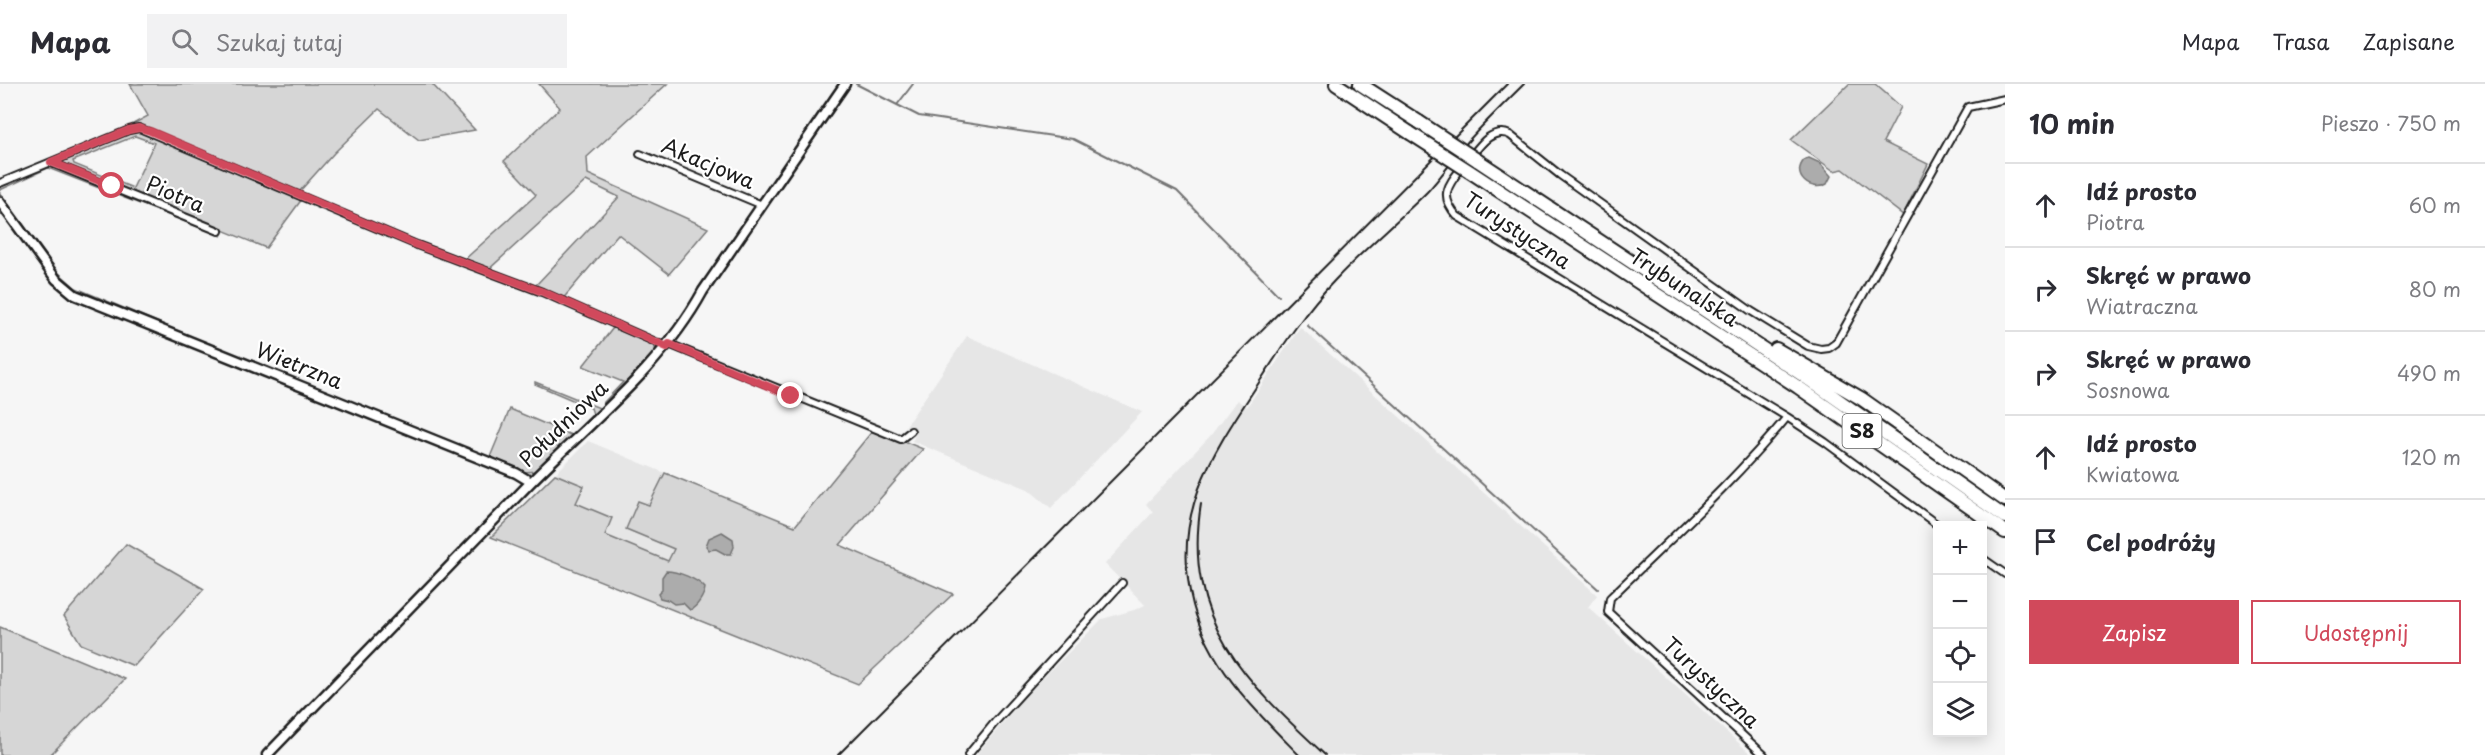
<!DOCTYPE html>
<html lang="pl">
<head>
<meta charset="utf-8">
<style>
  body { margin:0; font-family:"Playpen Sans",sans-serif; background:#f2f2f3; color:#2b2b33 }
  .controls { position:absolute; right:18px; bottom:18px; display:grid; overflow:hidden; border-radius:0px; box-shadow:0 3px 15px #0003 }
  .controls button { width:54px; height:54px; display:grid; place-items:center; padding:0; border:0; border-bottom:2px solid #e1e1e2; background:#fff; color:#2b2b33; font:30px sans-serif }
  .stop { position:absolute; width:18px; height:18px; margin:-14px; border:4px solid #d1495b; border-radius:50%; background:#fff }
  .stop.end { background:#d1495b; border-color:#fff; box-shadow:0 2px 6px #0008 }
  .list { margin:0; padding:0; list-style:none }
  h2 { display:flex; justify-content:space-between; align-items:center; height:78px; margin:0; padding:0 24px; font-size:26px }
  h2 small { font-size:20px; font-weight:400; color:#7c7c81 }
  .list li { display:grid; grid-template-columns:39px 1fr auto; gap:18px; align-items:center; box-sizing:border-box; height:84px; padding:0 24px; border-top:2px solid #e1e1e2 }
  .list b { display:block; font-size:22px; white-space:nowrap }
  .list p { margin:0; font-size:20px; white-space:nowrap; color:#7c7c81 }
  .list em { font-size:20px; font-style:normal; color:#7c7c81 }
  .actions { display:flex; gap:12px; padding:18px 24px }
  .actions a { flex:1; padding:14px 0; border:2px solid #d1495b; border-radius:0px; text-align:center; font-size:21px; color:#d1495b }
  .actions .main { background:#d1495b; color:#fff }
  .icon { flex:none; width:33px; height:33px; fill:none; stroke:currentColor; stroke-width:2; stroke-linecap:round; stroke-linejoin:round }
  .map { position:relative; flex:none; width:2005px; height:671px; overflow:hidden }
  header { display:flex; align-items:center; gap:36px; box-sizing:border-box; height:84px; padding:0 30px; background:#fff; border-bottom:2px solid #e1e1e2 }
  header strong { font-size:28px }
  nav { display:flex; gap:33px; margin-inline-start:auto; font-size:21px }
  .search { width:420px; height:54px; background:#f2f2f3; display:flex; align-items:center; gap:15px; box-sizing:border-box; padding:0 21px; border-radius:0px; color:#7c7c81; font-size:22px }
  main { display:flex }
  aside { flex:1; background:#fff }
  .map>svg:first-child { display:block }
  .built { fill:#e6e6e6 }
  .green { fill:#d6d6d6; stroke:#797979; stroke-width:1.5; fill-rule:evenodd }
  .water { fill:#acacac; stroke:#727272; stroke-width:1.5 }
  .lines { fill:none; stroke-linecap:round; stroke-linejoin:round }
  .stream { stroke:#727272; stroke-width:2 }
  .minor-casing { stroke:#1c1c1c; stroke-width:10 }
  .tertiary-casing { stroke:#1c1c1c; stroke-width:13 }
  .motorway-casing { stroke:#1c1c1c; stroke-width:16 }
  .minor { stroke:#fff; stroke-width:6 }
  .tertiary { stroke:#fff; stroke-width:8 }
  .motorway { stroke:#fff; stroke-width:12 }
  .rail { stroke:#1c1c1c; stroke-width:2 }
  .motorway-bridge-casing { stroke:#1c1c1c; stroke-width:16; stroke-linecap:butt }
  .motorway-bridge { stroke:#fff; stroke-width:12 }
  .route { stroke:#d1495b; stroke-width:8 }
  .labels { text-anchor:middle; stroke-width:4.5; stroke-linejoin:round; paint-order:stroke }
  .shield { fill:#fff; stroke:#606060; stroke-width:1.5 }
  .shield-label { font-size:20px; font-weight:bold; fill:#1c1c1c }
  .street-label { font-size:21px; fill:#1c1c1c; stroke:#fff }
</style>
</head>
<body>
<header>
<strong>Mapa</strong>
<div class="search"><svg class="icon" aria-label="search" viewBox="0 0 24 24"><circle cx="10" cy="10" r="6"/><path d="M15 15l6 6"/></svg>Szukaj tutaj</div>
<nav><a>Mapa</a><a>Trasa</a><a>Zapisane</a></nav>
</header>
<main>
<div class="map">
<svg width="2005" height="671" viewBox="0 0 2005 671">
  <rect width="100%" height="100%" fill="#f6f6f6"/>
  <filter id="ink" filterUnits="userSpaceOnUse"><feTurbulence type="fractalNoise" baseFrequency=".0167" numOctaves="2"/><feDisplacementMap in="SourceGraphic" scale="12" xChannelSelector="R" yChannelSelector="G"/><feConvolveMatrix kernelMatrix="1 2 1 2 8 2 1 2 1" color-interpolation-filters="sRGB"/></filter>
  <g filter="url(#ink)">
    <!-- built -->
    <path class="built" d="M1300,243L1597,511L1588,523L1752,671H976L1026,611L1102,535L1134,526L1145,521L1105,480L1153,428L1146,420L1211,351L1237,316L1247,323Z
      M967,252L1142,328L1051,424L1028,405L912,357L916,350L905,343Z
      M588,357L665,389L649,421L674,465L668,477L604,451L576,419L555,390Z"/>
    <!-- green -->
    <path class="green" d="M130,0H432L475,46L419,56L379,25L334,69L299,108L151,45L142,42L124,45L148,32Z
      M539,0H667L587,73L588,90L708,144L669,190L618,150L561,217L537,207L536,201L619,113L586,97L488,186L464,176L536,111L504,77L560,24Z
      M1849,0H1875L1901,23L1883,58L1928,80L1903,131L1843,85L1834,87L1791,56Z
      M135,47L143,49L302,115L266,164L58,78ZM135,52L154,59L133,104L74,80L73,77Z
      M47,83H58L222,152L48,84L0,106V102Z
      M0,109L59,189L76,204L264,283L75,205L57,191L0,114Z
      M613,244L651,260L657,266L656,271L606,321L603,319L623,298L583,282Z
      M535,298L602,325L537,387L524,388L490,373L510,325L571,351L593,330L591,324L535,300Z
      M874,345L923,365L840,461L953,510L858,600L491,453L555,390L584,402L576,419L612,434L605,451L668,477L674,465L626,445L638,417L649,421L665,389L795,442Z
      M126,460L204,505L134,582L81,560L64,532Z
      M0,543L125,595L50,671H0Z"/>
    <!-- water -->
    <path class="water" d="M1809,74L1820,79L1831,92L1827,100C1812,109 1789,92 1805,75Z
      M722,448L733,455L734,463L731,470H725L716,465L709,466L706,462L709,454Z
      M666,487C677,487 698,495 705,504C704,512 697,523 690,526L683,519L674,520L668,516L660,514L658,510L662,506V493Z"/>
    <g class="lines">
      <!-- stream -->
      <path class="stream" d="M856,0L919,32L1073,55L1177,107L1279,212
        M897,21L913,0
        M1307,241L1598,505"/>
      <!-- minor casing -->
      <g class="minor-casing">
        <path id="minor" d="M640,70L762,121
          M1470,74C1480,61 1492,43 1510,51L1560,91L1751,227L1808,262L1821,265L1829,264L1836,259L1968,23L2005,15
          M52,79L219,147
          M1463,82C1449,100 1438,111 1457,132L1787,333L1825,358L1939,442
          M0,99L129,46L139,44L417,161L542,208L667,263
          M669,260L901,355L911,347
          M1982,474L2005,490
          M968,671L996,637L1122,499
          M1764,671L1608,528L1610,514C1670,455 1734,398 1787,333"/>
      </g>
      <!-- tertiary casing -->
      <g class="tertiary-casing">
        <path id="tertiary" d="M0,118L56,195L75,211L516,389L531,398
          M267,671C355,580 442,489 530,399C590,338 661,284 703,207L845,0"/>
      </g>
      <!-- motorway casing -->
      <g class="motorway-casing">
        <path id="motorway" d="M1336,0L1410,49
          M1360,0L1419,38
          M1477,76L1804,292L2005,433
          M1469,87L1798,303L2005,448
          M1776,265L1862,315L2005,416"/>
      </g>
      <!-- minor -->
      <use href="#minor" class="minor"/>
      <!-- tertiary -->
      <use href="#tertiary" class="tertiary"/>
      <!-- motorway -->
      <use href="#motorway" class="motorway"/>
      <!-- rail -->
      <path class="rail" d="M1201,420C1182,537 1246,598 1325,671
        M838,671L1507,0
        M1299,671C1255,626 1210,584 1193,521C1169,429 1214,367 1262,294C1284,260 1306,226 1335,196C1364,165 1397,138 1427,108C1443,91 1455,72 1470,55C1487,36 1506,18 1524,0"/>
      <!-- motorway-bridge casing -->
      <g class="motorway-bridge-casing">
        <path id="motorway-bridge" d="M1419,38L1477,76
          M1410,49L1469,87"/>
      </g>
      <!-- motorway-bridge -->
      <use href="#motorway-bridge" class="motorway-bridge"/>
    </g>
  </g>
  <g class="lines" filter="url(#ink)">
    <!-- route -->
    <path class="route" d="M112,102L51,78L129,46L139,44L150,47L417,161L543,208L667,263L669,260L791,312"/>
  </g>
  <g class="labels">
    <!-- shield labels -->
    <rect class="shield" x="1842.5" y="330" width="39" height="34" rx="4.5"/>
    <g class="shield-label">
      <text x="1862" y="354">S8</text>
    </g>
    <!-- street labels -->
    <g class="street-label">
      <text transform="translate(708 80) rotate(23)" y="7">Akacjowa</text>
      <text transform="translate(175 111) rotate(23)" y="7">Piotra</text>
      <text transform="translate(1517 147) rotate(33)" y="7">Turystyczna</text>
      <text transform="translate(1684 204) rotate(33)" y="7">Trybunalska</text>
      <text transform="translate(299 282) rotate(22)" y="7">Wietrzna</text>
      <text transform="translate(564 340) rotate(-44)" y="7">Południowa</text>
      <text transform="translate(1711 599) rotate(43)" y="7">Turystyczna</text>
    </g>
  </g>
</svg>
<div class="controls">
<button>+</button>
<button>−</button>
<button><svg class="icon" aria-label="locate" viewBox="0 0 24 24"><circle cx="12" cy="12" r="6"/><path d="M12 2v4M12 18v4M2 12h4M18 12h4"/></svg></button>
<button><svg class="icon" aria-label="layers" viewBox="0 0 24 24"><path d="M12 4l9 5-9 5-9-5zM3 14l9 5 9-5"/></svg></button>
</div>
<div class="stop" style="left:112px;top:102px"></div>
<div class="stop end" style="left:791px;top:312px"></div>
</div>
<aside>
<h2>10 min<small>Pieszo · 750 m</small></h2>
<ul class="list">
<li><svg class="icon" aria-label="ahead" viewBox="0 0 24 24"><path d="M12 20V5M6 11l6-6 6 6"/></svg><div><b>Idź prosto</b><p>Piotra</p></div><em>60 m</em></li>
<li><svg class="icon" aria-label="right" viewBox="0 0 24 24"><path d="M7 20v-9h11M14 6l5 5-5 5"/></svg><div><b>Skręć w prawo</b><p>Wiatraczna</p></div><em>80 m</em></li>
<li><svg class="icon" aria-label="right" viewBox="0 0 24 24"><path d="M7 20v-9h11M14 6l5 5-5 5"/></svg><div><b>Skręć w prawo</b><p>Sosnowa</p></div><em>490 m</em></li>
<li><svg class="icon" aria-label="ahead" viewBox="0 0 24 24"><path d="M12 20V5M6 11l6-6 6 6"/></svg><div><b>Idź prosto</b><p>Kwiatowa</p></div><em>120 m</em></li>
<li><svg class="icon" aria-label="arrive" viewBox="0 0 24 24"><path d="M6 21V4h12l-3 4 3 4H6"/></svg><div><b>Cel podróży</b></div></li>
</ul>
<div class="actions"><a class="main">Zapisz</a><a>Udostępnij</a></div>
</aside>
</main>
</body>
</html>
